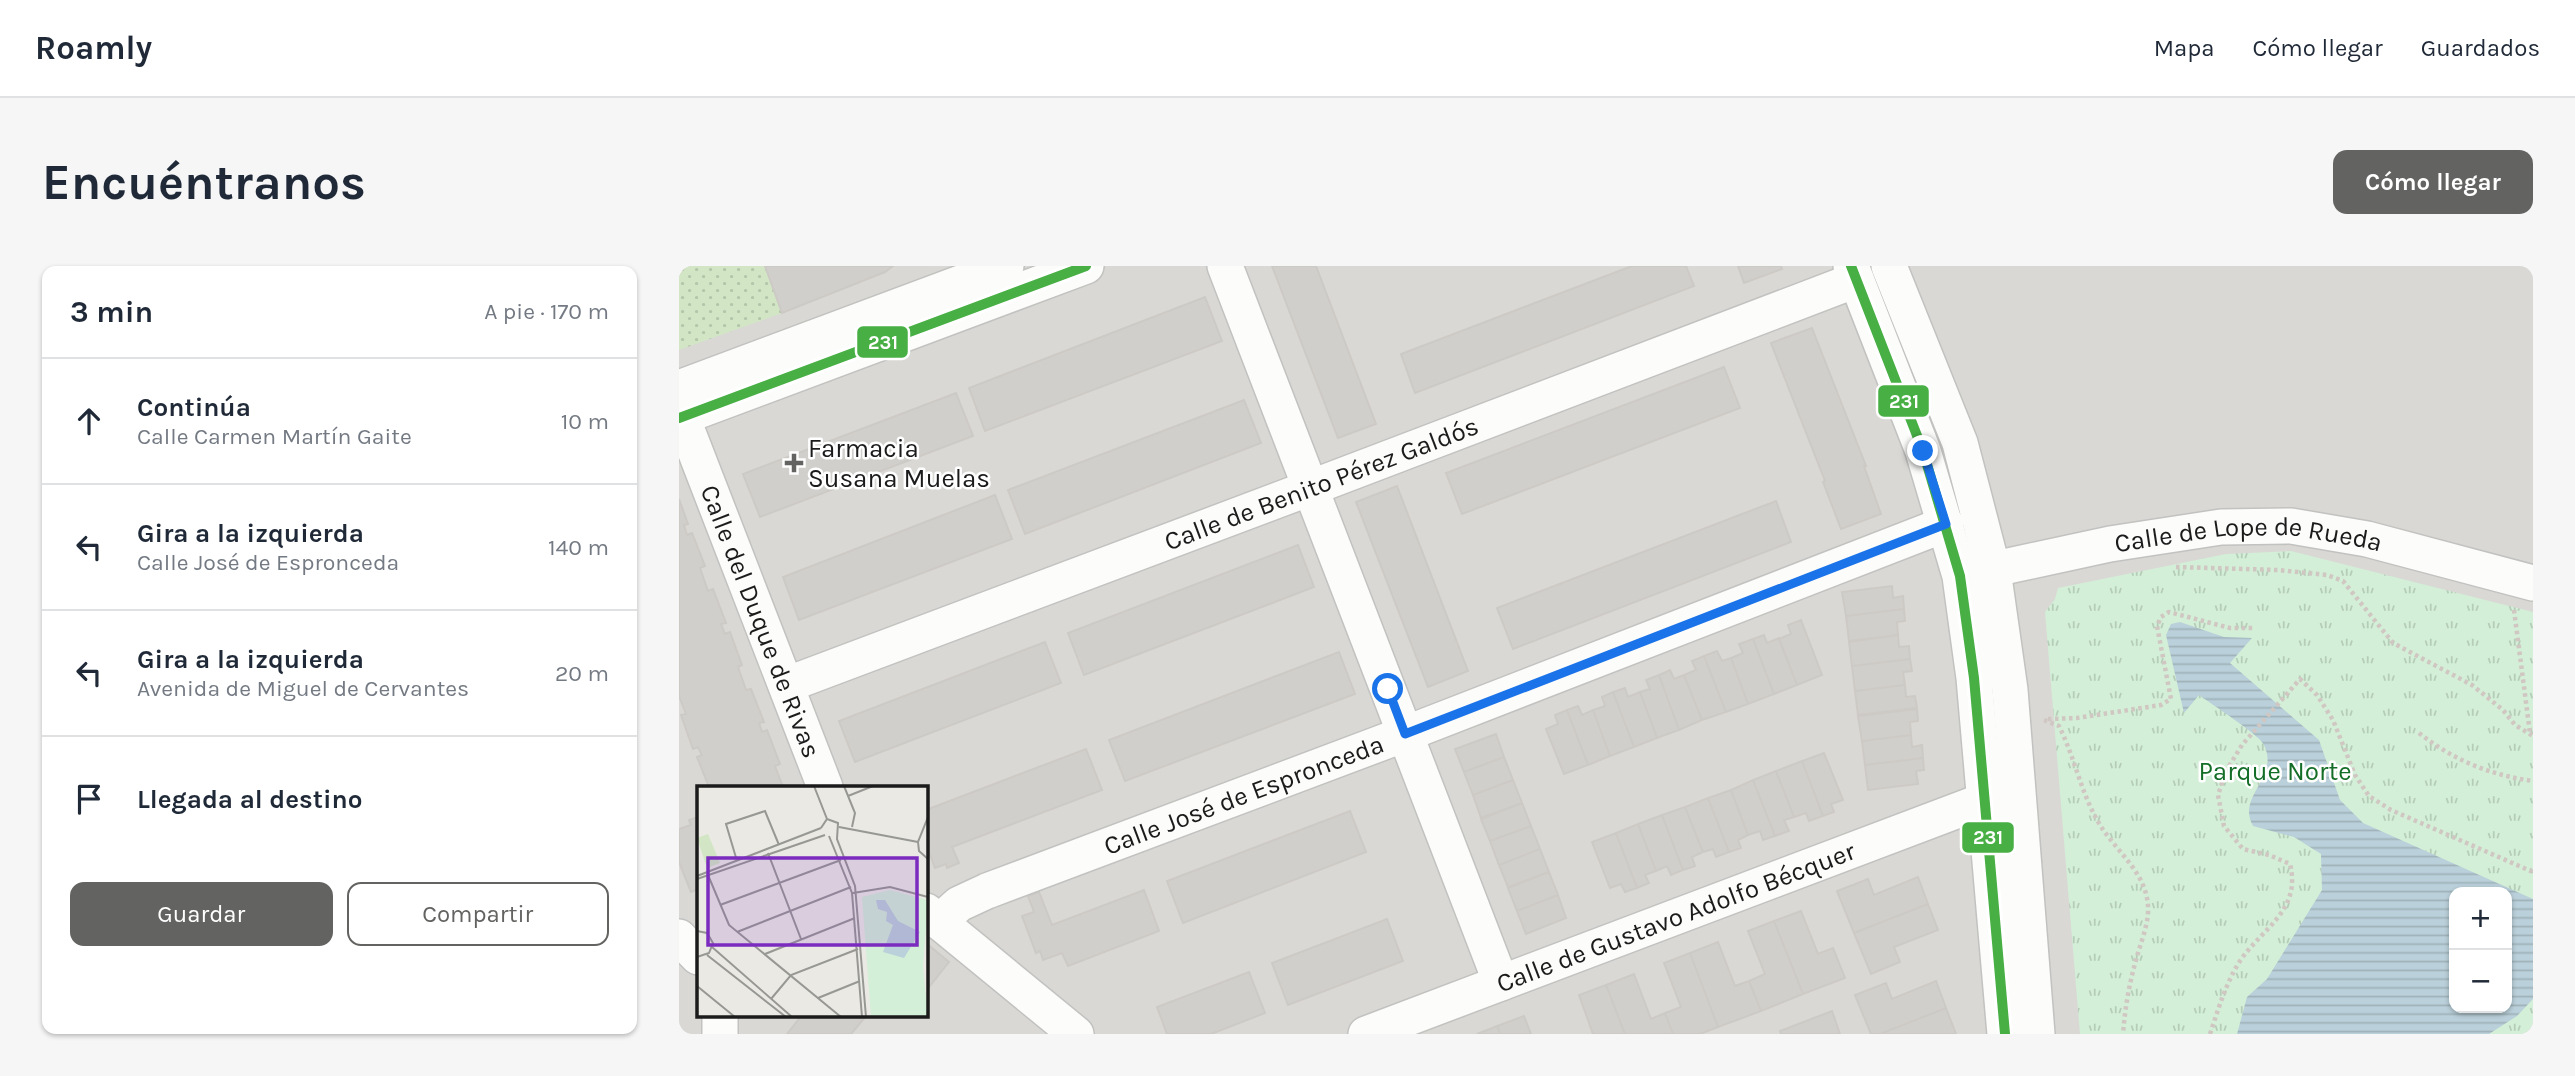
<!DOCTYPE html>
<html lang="es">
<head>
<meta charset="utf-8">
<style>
  body { margin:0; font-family:Karla,sans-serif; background:#f6f6f7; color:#1f2937 }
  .controls { position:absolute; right:21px; bottom:21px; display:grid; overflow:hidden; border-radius:14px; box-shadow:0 2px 5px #0004 }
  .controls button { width:63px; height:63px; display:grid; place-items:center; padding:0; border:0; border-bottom:2px solid #e0e1e3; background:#fff; color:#1f2937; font:35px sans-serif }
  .stop { position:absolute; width:21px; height:21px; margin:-16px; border:5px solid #1a73e8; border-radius:50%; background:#fff }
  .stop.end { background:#1a73e8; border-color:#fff; box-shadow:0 2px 7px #0008 }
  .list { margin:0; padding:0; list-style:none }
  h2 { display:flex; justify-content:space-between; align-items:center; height:91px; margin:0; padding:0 28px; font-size:30px }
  h2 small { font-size:23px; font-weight:400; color:#747a83 }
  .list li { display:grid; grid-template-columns:46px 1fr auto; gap:21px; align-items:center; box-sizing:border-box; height:126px; padding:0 28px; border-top:2px solid #e0e1e3 }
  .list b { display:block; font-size:26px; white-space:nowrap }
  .list p { margin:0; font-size:23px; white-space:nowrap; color:#747a83 }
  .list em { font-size:23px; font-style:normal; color:#747a83 }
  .actions { display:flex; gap:14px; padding:21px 28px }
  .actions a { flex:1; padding:16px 0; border:2px solid #636361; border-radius:14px; text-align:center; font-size:24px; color:#636361 }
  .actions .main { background:#636361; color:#fff }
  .icon { flex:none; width:38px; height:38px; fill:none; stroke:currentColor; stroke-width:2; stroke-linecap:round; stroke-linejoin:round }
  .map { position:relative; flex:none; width:1854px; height:768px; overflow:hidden; border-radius:14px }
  header { display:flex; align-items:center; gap:42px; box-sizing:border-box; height:98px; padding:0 35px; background:#fff; border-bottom:2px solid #e0e1e3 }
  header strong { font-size:33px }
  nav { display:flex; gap:38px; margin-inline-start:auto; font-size:24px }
  .intro { display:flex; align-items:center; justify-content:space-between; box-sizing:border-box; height:168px; padding:0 42px }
  h1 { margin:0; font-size:49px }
  .button { padding:18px 32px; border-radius:14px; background:#636361; color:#fff; font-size:24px; font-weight:700 }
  main { display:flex; gap:42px; padding:0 42px }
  aside { flex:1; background:#fff; border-radius:14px; box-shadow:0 2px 5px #0004 }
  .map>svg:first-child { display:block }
  .residential { fill:#d9d8d5; fill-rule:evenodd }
  .grass { fill:url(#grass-dots) }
  .park { fill:url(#park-tufts); fill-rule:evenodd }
  .water { fill:url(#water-rules); fill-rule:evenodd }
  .building { fill:#d0cfcb; stroke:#cdcac6; stroke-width:2 }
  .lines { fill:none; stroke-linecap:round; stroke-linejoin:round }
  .minor-casing { stroke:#c2c2c0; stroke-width:38 }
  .path { stroke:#d0c6c2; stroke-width:4.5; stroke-dasharray:3.5 3.5; stroke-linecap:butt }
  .minor { stroke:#fcfcfb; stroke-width:35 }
  .bus-1-casing { stroke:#fff; stroke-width:16 }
  .bus-1 { stroke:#48af45; stroke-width:10 }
  .route { stroke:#1a73e8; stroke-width:9 }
  .poi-dot { fill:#636361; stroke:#fff; stroke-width:2.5 }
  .labels { text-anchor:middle; stroke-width:5; stroke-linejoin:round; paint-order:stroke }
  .poi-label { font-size:26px; fill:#1b1b1b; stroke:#fff; text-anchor:start }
  .street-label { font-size:26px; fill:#1b1b1b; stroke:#fff }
  .park-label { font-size:26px; fill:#146e27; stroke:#fff }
  .inset-road { fill:none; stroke:#979794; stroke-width:2 }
  .view { fill:#7b2cbf; fill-opacity:0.15; stroke:#7b2cbf; stroke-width:3.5 }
  .inset-edge { fill:none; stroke:#1b1b1b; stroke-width:3.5 }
  .line-badge { stroke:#fff; stroke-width:2.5 }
  .badge-label { font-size:19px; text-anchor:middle; font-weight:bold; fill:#fff }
</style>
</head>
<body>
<header>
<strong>Roamly</strong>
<nav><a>Mapa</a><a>Cómo llegar</a><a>Guardados</a></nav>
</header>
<div class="intro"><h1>Encuéntranos</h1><a class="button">Cómo llegar</a></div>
<main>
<aside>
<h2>3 min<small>A pie · 170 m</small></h2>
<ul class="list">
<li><svg class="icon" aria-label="ahead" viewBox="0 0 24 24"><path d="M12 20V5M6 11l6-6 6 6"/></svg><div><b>Continúa</b><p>Calle Carmen Martín Gaite</p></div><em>10 m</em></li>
<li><svg class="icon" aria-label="left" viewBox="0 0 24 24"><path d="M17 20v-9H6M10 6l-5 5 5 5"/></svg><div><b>Gira a la izquierda</b><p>Calle José de Espronceda</p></div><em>140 m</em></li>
<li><svg class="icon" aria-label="left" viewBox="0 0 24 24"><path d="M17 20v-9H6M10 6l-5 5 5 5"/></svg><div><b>Gira a la izquierda</b><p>Avenida de Miguel de Cervantes</p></div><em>20 m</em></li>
<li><svg class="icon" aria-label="arrive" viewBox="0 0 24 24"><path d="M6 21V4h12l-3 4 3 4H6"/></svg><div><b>Llegada al destino</b></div></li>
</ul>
<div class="actions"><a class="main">Guardar</a><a>Compartir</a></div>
</aside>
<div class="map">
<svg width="1854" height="768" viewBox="0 0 1854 768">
  <defs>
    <pattern id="grass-dots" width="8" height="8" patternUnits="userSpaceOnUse" patternTransform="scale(1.75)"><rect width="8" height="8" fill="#d2e6c5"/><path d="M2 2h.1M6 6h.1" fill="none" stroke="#b4c5a9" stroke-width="1.8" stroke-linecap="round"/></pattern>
    <pattern id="park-tufts" width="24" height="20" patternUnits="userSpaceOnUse" patternTransform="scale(1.75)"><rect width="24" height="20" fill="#d3efd7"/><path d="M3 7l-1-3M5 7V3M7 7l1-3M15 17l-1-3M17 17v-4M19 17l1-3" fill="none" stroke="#b5ccb8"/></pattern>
    <pattern id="water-rules" width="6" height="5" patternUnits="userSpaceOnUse" patternTransform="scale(1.75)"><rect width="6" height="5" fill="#bad0da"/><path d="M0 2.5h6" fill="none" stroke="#9fb2ba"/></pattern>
  </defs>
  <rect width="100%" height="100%" fill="#eae9e4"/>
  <!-- residential -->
  <path class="residential" d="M0,0H1854V768H0ZM19,521H247V749H19ZM1775,626H1828V742H1775Z"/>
  <!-- grass -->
  <path class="grass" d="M0,0H86L103,47L0,84Z"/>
  <!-- park -->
  <path class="park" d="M1612,285L1854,346V768H1401L1366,346L1376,333L1379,322L1547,288ZM1775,626H1828V742H1775Z"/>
  <!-- water -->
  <path class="water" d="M1501,356L1545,371L1573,372L1551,397L1640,474L1661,534L1684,557L1854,633V733L1838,750L1810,768H1558L1568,731L1588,713L1643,624L1642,588L1615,571L1574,560C1557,530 1601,512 1585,479C1581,469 1532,438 1520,429L1505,447L1487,369L1492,358ZM1775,626H1828V742H1775Z"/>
  <!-- building -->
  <path class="building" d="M86,0H214L206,6L103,47Z
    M593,0H637L697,158L659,172Z
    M953,0H1007L1015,20L736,127L722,88Z
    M1059,0H1102L1103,3L1065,17Z
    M526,31L543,75L306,165L290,122Z
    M1133,62L1187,200H1185L1202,248L1162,263L1144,216L1146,215L1092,77Z
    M1045,101L1061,142L783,248L767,207Z
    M277,127L294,170L81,251L64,208Z
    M565,134L582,177L346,268L329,224Z
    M718,220L789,405L749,421L677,236Z
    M316,229L333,273L120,354L104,311Z
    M0,233L9,258L5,259L8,269L13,267L26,300L21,302L29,325L34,323L47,357L42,358L46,368L51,366L63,399L59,401L67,424L72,423L85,456L80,457L83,466L88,464L101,498L96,500L104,521H30L18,491L23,489L19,481L14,483L2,449L7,448L0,430Z
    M1097,235L1112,276L834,383L818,342Z
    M619,279L635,321L405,409L389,367Z
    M1213,320L1214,332L1224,330L1225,343L1167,350L1163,326Z
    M1225,343L1226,355L1218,356L1219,369L1170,375L1167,350Z
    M1122,354L1143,409L1118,419L1100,373L1112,368L1109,359Z
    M1085,369L1088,377L1100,372L1118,419L1095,428L1074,373Z
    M1219,369L1220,381L1230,380L1231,393L1173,400L1170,376Z
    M1074,373L1095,428L1069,438L1052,392L1064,387L1060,378Z
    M366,376L382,417L176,496L160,455Z
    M1038,385L1043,395L1052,392L1069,438L1047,446L1025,390Z
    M660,386L676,428L446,515L430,474Z
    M1025,390L1047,446L1023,454L1005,409L1017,404L1013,395Z
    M1231,393L1233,405L1224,406L1226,419L1176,425L1173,400Z
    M991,404L995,413L1005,409L1023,454L1000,464L980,409Z
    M980,409L1000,464L978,472L961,426L971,423L967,414Z
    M1226,419L1227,431L1236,430L1238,442L1179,449L1176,425Z
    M946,422L949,431L961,426L978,472L955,481L934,426Z
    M934,426L955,481L931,490L914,444L926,440L923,431Z
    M899,440L903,449L914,444L931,490L909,499L888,444Z
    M1238,443L1239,455L1231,456L1232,469L1183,475L1179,450Z
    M888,444L909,499L885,508L867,463L879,458L876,449Z
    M817,468L825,491L785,506L776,483Z
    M1232,469L1233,481L1243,479L1244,492L1186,499L1183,475Z
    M407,483L423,524L273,581L280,597L268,602L267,598L256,602L250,586L247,587V544Z
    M1145,487L1164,534L1152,538L1155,546L1144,550L1123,495Z
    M825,491L834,514L794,529L785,506Z
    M1244,492L1245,504L1237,505L1239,518L1189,524L1186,499Z
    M1123,495L1144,550L1130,555L1127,547L1115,551L1097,505Z
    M1097,505L1115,551L1105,554L1110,565L1096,570L1074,514Z
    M834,514L843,537L802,552L794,529Z
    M1074,514L1096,570L1084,574L1081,565L1069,569L1052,524Z
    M1052,524L1069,569L1059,574L1062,582L1050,586L1029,532Z
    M1029,532L1050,586L1037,591L1034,583L1024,586L1006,541Z
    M843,537L852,560L811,575L802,553Z
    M1006,541L1024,586L1013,591L1016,600L1004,604L983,549Z
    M671,545L687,586L504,657L488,615Z
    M983,549L1004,604L992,609L988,600L977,605L959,558Z
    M19,551V623L12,626L0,596V563L12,559L10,554Z
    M959,558L977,605L966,609L970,617L958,622L937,567Z
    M852,560L861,583L820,599L811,575Z
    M937,567L958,622L946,626L942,618L931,622L913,576Z
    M861,583L870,606L829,621L820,599Z
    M870,606L879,629L838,645L829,622Z
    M1239,611L1249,638L1175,667L1158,625L1189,613L1195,629Z
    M465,624L480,665L389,700L383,687L364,694L361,685L357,687L343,650L355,646L349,630L360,626L373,659Z
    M879,629L887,652L847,668L838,645Z
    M1249,638L1259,664L1215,681L1221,696L1192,708L1175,667Z
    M1122,645L1139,688L1154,682L1166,712L1124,728L1095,655Z
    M708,653L724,695L609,739L593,697Z
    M1095,655L1124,728L1082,745L1070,715L1086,708L1069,665Z
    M1039,676L1056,720L1070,715L1082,745L1039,761L1011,687Z
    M247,677L270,696L247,725Z
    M1011,687L1039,761L1021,768H994L986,747L1002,741L985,697Z
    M570,706L586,747L532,768H488L478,741Z
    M955,708L972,753L986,747L994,768H946L927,719Z
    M1257,715L1267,742L1201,768H1192L1176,729L1207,717L1213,733Z
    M927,719L946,768H914L900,729Z
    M1267,742L1277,768H1201Z
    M1153,745L1161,768H1102L1101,765Z
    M123,749H188L172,768H108Z
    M845,750L852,768H821L818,760Z
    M818,760L821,768H798Z"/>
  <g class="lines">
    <!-- minor casing -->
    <g class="minor-casing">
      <g id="minor">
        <path d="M546,0L822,717"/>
        <path d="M1172,0L1244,185L1281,310L1295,412L1326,768"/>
        <path d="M1210,0L1281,177L1314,304L1331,424L1358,768"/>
        <path d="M0,122L327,0"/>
        <path id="s1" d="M3,151L146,521"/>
        <path d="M0,152L407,0"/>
        <path id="s2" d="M1292,308L1431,278L1542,261L1612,260L1688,273L1854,317"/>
        <path id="s3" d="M107,419L631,222L1177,14"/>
        <path d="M247,645L397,768"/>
        <path id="s4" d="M260,656L280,638L308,625L726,468L1267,258"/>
        <path d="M0,671L19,691"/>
        <path d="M41,768V749"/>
        <path id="s5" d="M687,768L1306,534"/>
      </g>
    </g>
    <!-- path -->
    <path class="path" d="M1497,301L1599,304L1648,309L1664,315L1714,377L1793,419L1824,444L1836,459L1854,470
      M1835,344L1851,467
      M1369,453L1398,452L1482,439L1492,433L1478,360L1482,351L1490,346L1551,362H1575
      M1365,454L1380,460C1396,492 1402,528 1421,559C1439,588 1471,609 1469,647C1468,662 1461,679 1457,694C1450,719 1446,742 1444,768
      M1740,467C1774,494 1811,509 1854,515
      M1531,768C1539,744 1546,720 1559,698C1581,663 1623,646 1611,598L1590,589L1564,583L1545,560L1539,529L1547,505L1563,479L1621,413L1638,429L1654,454L1676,509L1690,530L1712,544L1854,606"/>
    <!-- minor -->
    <use href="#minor" class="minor"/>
    <!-- bus-1 casing -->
    <g class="bus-1-casing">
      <path id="bus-1" d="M1172,0L1244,185L1281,310L1295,412L1326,768
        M0,152L407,0"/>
    </g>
    <!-- bus-1 -->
    <use href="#bus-1" class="bus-1"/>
  </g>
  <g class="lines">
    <!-- route -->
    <path class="route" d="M709,423L726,468L1267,258L1244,185"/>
  </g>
  <!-- markers -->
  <path class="poi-dot" d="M111.5 186.5h7v7h7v7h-7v7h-7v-7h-7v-7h7z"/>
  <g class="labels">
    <!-- poi labels -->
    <g class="poi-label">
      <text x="129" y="191">Farmacia<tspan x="129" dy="30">Susana Muelas</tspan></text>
    </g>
    <!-- street labels -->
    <g class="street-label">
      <text dy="9" stroke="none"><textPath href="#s3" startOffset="572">Calle de Benito Pérez Galdós</textPath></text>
      <text dy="9" stroke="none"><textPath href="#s2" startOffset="282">Calle de Lope de Rueda</textPath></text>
      <text dy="9" stroke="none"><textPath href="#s1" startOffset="219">Calle del Duque de Rivas</textPath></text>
      <text dy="9" stroke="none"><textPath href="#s4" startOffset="332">Calle José de Espronceda</textPath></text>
      <text dy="9" stroke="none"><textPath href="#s5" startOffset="331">Calle de Gustavo Adolfo Bécquer</textPath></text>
    </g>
    <!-- park labels -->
    <g class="park-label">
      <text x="1596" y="514">Parque Norte</text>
    </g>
  </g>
  <!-- overview -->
  <g transform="translate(18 520)">
    <rect width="231" height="231" fill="#eae9e4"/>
    <path d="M11,48L23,77L10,82L0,52Z" fill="#d2e6c5"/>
    <path d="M193,104L231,114L226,181L231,231H174L165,111Z" fill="#d3efd7"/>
    <path d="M179,114H188L201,135L223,146L207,172L186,166L196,139L189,135L190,126L181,123Z" fill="#bad0da"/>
    <path class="inset-road" d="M117,0L130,33M147,0L158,27L155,41M151,10L176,0M231,31L221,56L222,65L231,73M142,41L221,56M124,42L130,33L141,37L140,53L158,100L169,231M132,50L155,107L165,231M71,67L104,153M40,75L29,38L68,25L82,59M11,89L32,139L144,231M0,90L124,42M0,93L128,49M156,107L193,101L231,111M23,119L144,74M0,145L10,147L16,157L12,167L0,171M40,146L154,101M15,161L95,231M231,166V192M68,168L158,132M10,169L89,231M0,200L38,231M121,212L163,195M74,213L94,189L161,163"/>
    <path class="view" d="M11,72H220V159H11Z"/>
    <rect width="231" height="231" class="inset-edge"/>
  </g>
  <g class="line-badge">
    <rect x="177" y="59" width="53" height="34" rx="7" fill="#48af45"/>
    <rect x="1198" y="118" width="53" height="34" rx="7" fill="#48af45"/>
    <rect x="1282" y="555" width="54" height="33" rx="7" fill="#48af45"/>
  </g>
  <g class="badge-label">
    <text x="204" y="83">231</text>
    <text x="1225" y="142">231</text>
    <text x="1309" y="578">231</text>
  </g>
</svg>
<div class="controls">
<button>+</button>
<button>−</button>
</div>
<div class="stop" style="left:709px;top:423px"></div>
<div class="stop end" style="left:1244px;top:185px"></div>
</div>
</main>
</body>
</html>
